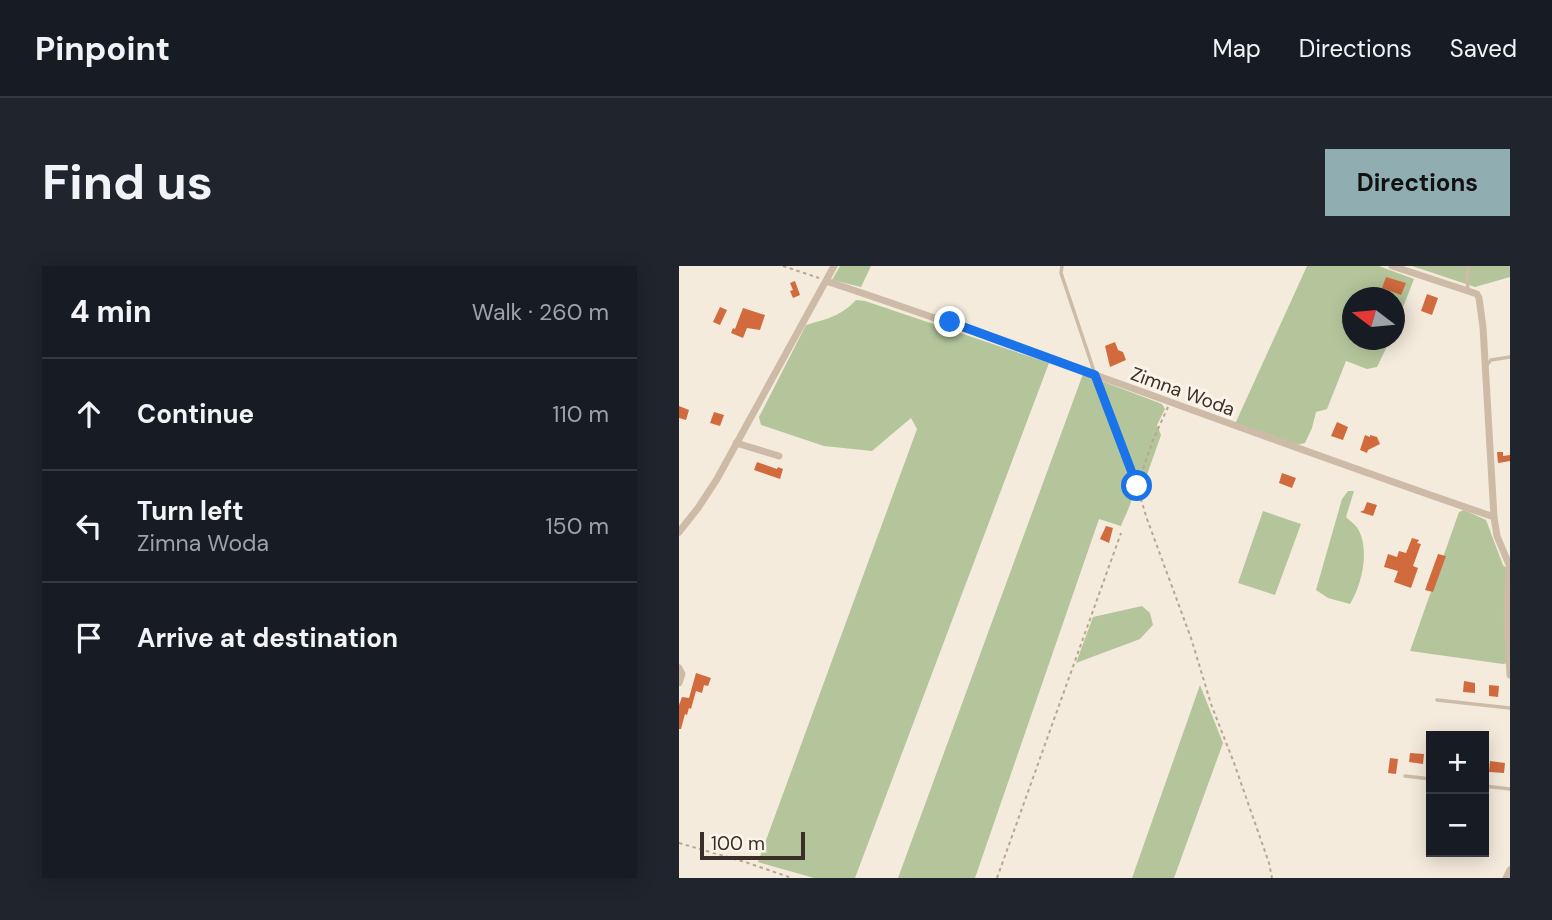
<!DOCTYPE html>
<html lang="en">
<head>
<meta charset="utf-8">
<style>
  body { margin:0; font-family:"DM Sans",sans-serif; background:#20242c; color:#f1f3f6 }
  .controls { position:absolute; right:21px; bottom:21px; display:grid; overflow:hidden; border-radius:0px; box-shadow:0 4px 18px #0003 }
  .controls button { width:63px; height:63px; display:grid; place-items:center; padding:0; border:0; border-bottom:2px solid #363941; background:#171b24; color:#f1f3f6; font:35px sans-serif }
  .compass { position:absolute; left:663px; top:21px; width:63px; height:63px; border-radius:50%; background:#171b24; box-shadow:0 4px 18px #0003; rotate:286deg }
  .scale { position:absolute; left:21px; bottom:18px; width:105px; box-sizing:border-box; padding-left:7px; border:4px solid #3a2f28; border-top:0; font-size:19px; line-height:24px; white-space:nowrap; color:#3a2f28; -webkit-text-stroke:5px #fbf4ea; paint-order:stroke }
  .stop { position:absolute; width:21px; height:21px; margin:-16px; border:5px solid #1a73e8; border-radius:50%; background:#fff }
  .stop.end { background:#1a73e8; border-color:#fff; box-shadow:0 2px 7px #0008 }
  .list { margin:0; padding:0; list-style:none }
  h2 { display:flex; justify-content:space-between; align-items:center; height:91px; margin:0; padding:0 28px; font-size:30px }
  h2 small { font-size:23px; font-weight:400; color:#9ea1a6 }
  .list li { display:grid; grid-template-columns:46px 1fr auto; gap:21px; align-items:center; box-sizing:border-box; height:112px; padding:0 28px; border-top:2px solid #363941 }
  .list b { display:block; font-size:26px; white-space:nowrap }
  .list p { margin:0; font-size:23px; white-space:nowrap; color:#9ea1a6 }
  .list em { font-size:23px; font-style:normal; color:#9ea1a6 }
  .icon { flex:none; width:38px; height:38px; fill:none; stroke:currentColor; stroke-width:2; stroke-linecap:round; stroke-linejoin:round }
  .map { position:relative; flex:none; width:831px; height:612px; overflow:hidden; border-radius:0px }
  header { display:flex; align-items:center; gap:42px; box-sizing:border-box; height:98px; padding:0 35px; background:#171b24; border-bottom:2px solid #363941 }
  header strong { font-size:33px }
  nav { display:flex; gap:38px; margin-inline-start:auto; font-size:24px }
  .intro { display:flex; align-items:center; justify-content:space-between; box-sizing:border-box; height:168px; padding:0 42px }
  h1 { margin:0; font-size:49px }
  .button { padding:18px 32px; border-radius:0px; background:#90adb2; color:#111; font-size:24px; font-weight:700 }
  main { display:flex; gap:42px; padding:0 42px }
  aside { flex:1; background:#171b24; border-radius:0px; box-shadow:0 4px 18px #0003 }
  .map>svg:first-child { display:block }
  .green { fill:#b4c59b }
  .building { fill:#d16b3e }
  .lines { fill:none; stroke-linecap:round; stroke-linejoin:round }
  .path { stroke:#baa591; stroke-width:2; stroke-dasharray:3.5 3.5; stroke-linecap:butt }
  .service { stroke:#cebba7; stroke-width:3.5 }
  .minor { stroke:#cebba7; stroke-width:7 }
  .route { stroke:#1a73e8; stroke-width:9 }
  .labels { text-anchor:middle; stroke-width:6; stroke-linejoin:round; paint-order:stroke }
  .street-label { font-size:19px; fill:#3a2f28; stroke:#fbf4ea }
</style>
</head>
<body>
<header>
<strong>Pinpoint</strong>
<nav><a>Map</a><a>Directions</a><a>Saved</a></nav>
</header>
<div class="intro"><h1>Find us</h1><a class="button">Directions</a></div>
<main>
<aside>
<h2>4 min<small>Walk · 260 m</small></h2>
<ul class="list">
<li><svg class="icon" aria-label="ahead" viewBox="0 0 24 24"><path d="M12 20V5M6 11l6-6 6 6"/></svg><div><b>Continue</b></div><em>110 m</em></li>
<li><svg class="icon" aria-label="left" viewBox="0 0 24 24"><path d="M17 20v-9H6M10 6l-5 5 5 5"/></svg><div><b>Turn left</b><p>Zimna Woda</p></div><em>150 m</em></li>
<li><svg class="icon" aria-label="arrive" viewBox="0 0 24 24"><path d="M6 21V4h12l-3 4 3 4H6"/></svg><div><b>Arrive at destination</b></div></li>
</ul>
</aside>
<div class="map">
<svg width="831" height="612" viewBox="0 0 831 612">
  <rect width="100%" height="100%" fill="#f5ebdd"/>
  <!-- green -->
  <path class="green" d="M161,0H192L182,21L153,14Z
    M628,0H700L735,13L716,62V32H674V74H711L698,101L688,103L667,95L648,143L637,146L633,162L626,177L618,179L556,158Z
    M733,0H831V11L796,21Z
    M177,34L186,35L370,97L176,612H135L79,596L238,163L232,152L193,185L145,180L82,159L80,151L127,59C148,53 162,50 177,34Z
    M404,108L483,138L486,143L478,159L482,169L462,226L459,212L445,179C440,193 454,208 454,222C455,235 446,249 442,260L420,253L296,612H219Z
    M669,225H675L667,251C671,255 677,259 679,263C691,284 683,319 671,338L649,332L637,324L663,233Z
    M785,244L807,254L824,299L831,305V397L824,398L731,385L780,246Z
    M584,245L622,258L596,329L559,317Z
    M463,340L471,347L474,359L461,373L397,397L414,351Z
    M521,419L544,477L495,612H453Z"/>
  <!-- building -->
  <path class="building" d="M707,11L727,17L722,29L703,22Z
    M116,15L121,29L114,32L111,25L114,24L111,17Z
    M748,28L759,32L753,49L742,45Z
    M41,41L48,44L41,59L34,56Z
    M64,42L86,49L81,64L68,62L64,72L52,67L54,62L56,63Z
    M436,76L439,84L444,86L447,94L431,101L426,80Z
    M0,140L10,144L7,154L0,152Z
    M35,146L45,149L41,160L31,157Z
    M658,156L669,161L664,174L652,170Z
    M686,169L691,171V169L698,171L701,178L689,184L688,187L681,184Z
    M818,186H824V190L831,189V195L819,197Z
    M78,196L98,203L99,201L104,203L101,213L75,204Z
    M603,207L617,212L613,222L600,217Z
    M688,236L698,239L694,250L681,246L685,244Z
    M427,260L434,262L430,277L421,273Z
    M733,272L740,274L738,277L742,278L734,300L739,302L732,322L715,316L719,305L705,301L709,288L718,291L720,285L727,287Z
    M759,288L767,290L754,326L746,324Z
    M17,407L32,412L29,420L25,419L23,427L17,425L12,443L10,442L8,449L6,448L2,463H0V439L3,431L10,432Z
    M785,415L796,417V427L784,426Z
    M810,419L820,420L819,431L810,430Z
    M731,487L745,488L744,498L730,496Z
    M711,492L719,493L717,508L709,507Z
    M811,495L826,497L825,507L810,506Z"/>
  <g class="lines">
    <!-- path -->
    <path class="path" d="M104,0L140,12
      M419,116L458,219
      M489,141L474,174L458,220L468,253L512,372L532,438L555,497L590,597L593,612
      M0,577L66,596L113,612
      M318,612L442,267"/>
    <!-- service -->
    <path class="service" d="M383,0L382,7L416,108
      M789,23L788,14L789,0
      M808,99L812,94L831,91
      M758,434L831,442
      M726,510L752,513
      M805,520L831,523"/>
    <!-- minor -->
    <path class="minor" d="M713,0L798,28L800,32L804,61L815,251L818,270L831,301
      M147,15C371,89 591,175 815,251
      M57,177L100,190
      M0,266L19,242L38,213L155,0
      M830,301L828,352L831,409
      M0,402L3,408L0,417
      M827,612L831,604"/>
  </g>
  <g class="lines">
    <!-- route -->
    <path class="route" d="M271,56L416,109L458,220"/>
  </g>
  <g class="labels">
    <!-- street labels -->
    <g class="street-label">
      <text transform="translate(504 125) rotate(20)" y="7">Zimna Woda</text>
    </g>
  </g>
</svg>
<div class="controls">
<button>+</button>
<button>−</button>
</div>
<svg class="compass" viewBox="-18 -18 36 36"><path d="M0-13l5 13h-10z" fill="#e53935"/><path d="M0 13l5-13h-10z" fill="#9ea1a6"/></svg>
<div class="scale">100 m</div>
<div class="stop" style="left:458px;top:220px"></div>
<div class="stop end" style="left:271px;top:56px"></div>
</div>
</main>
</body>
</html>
